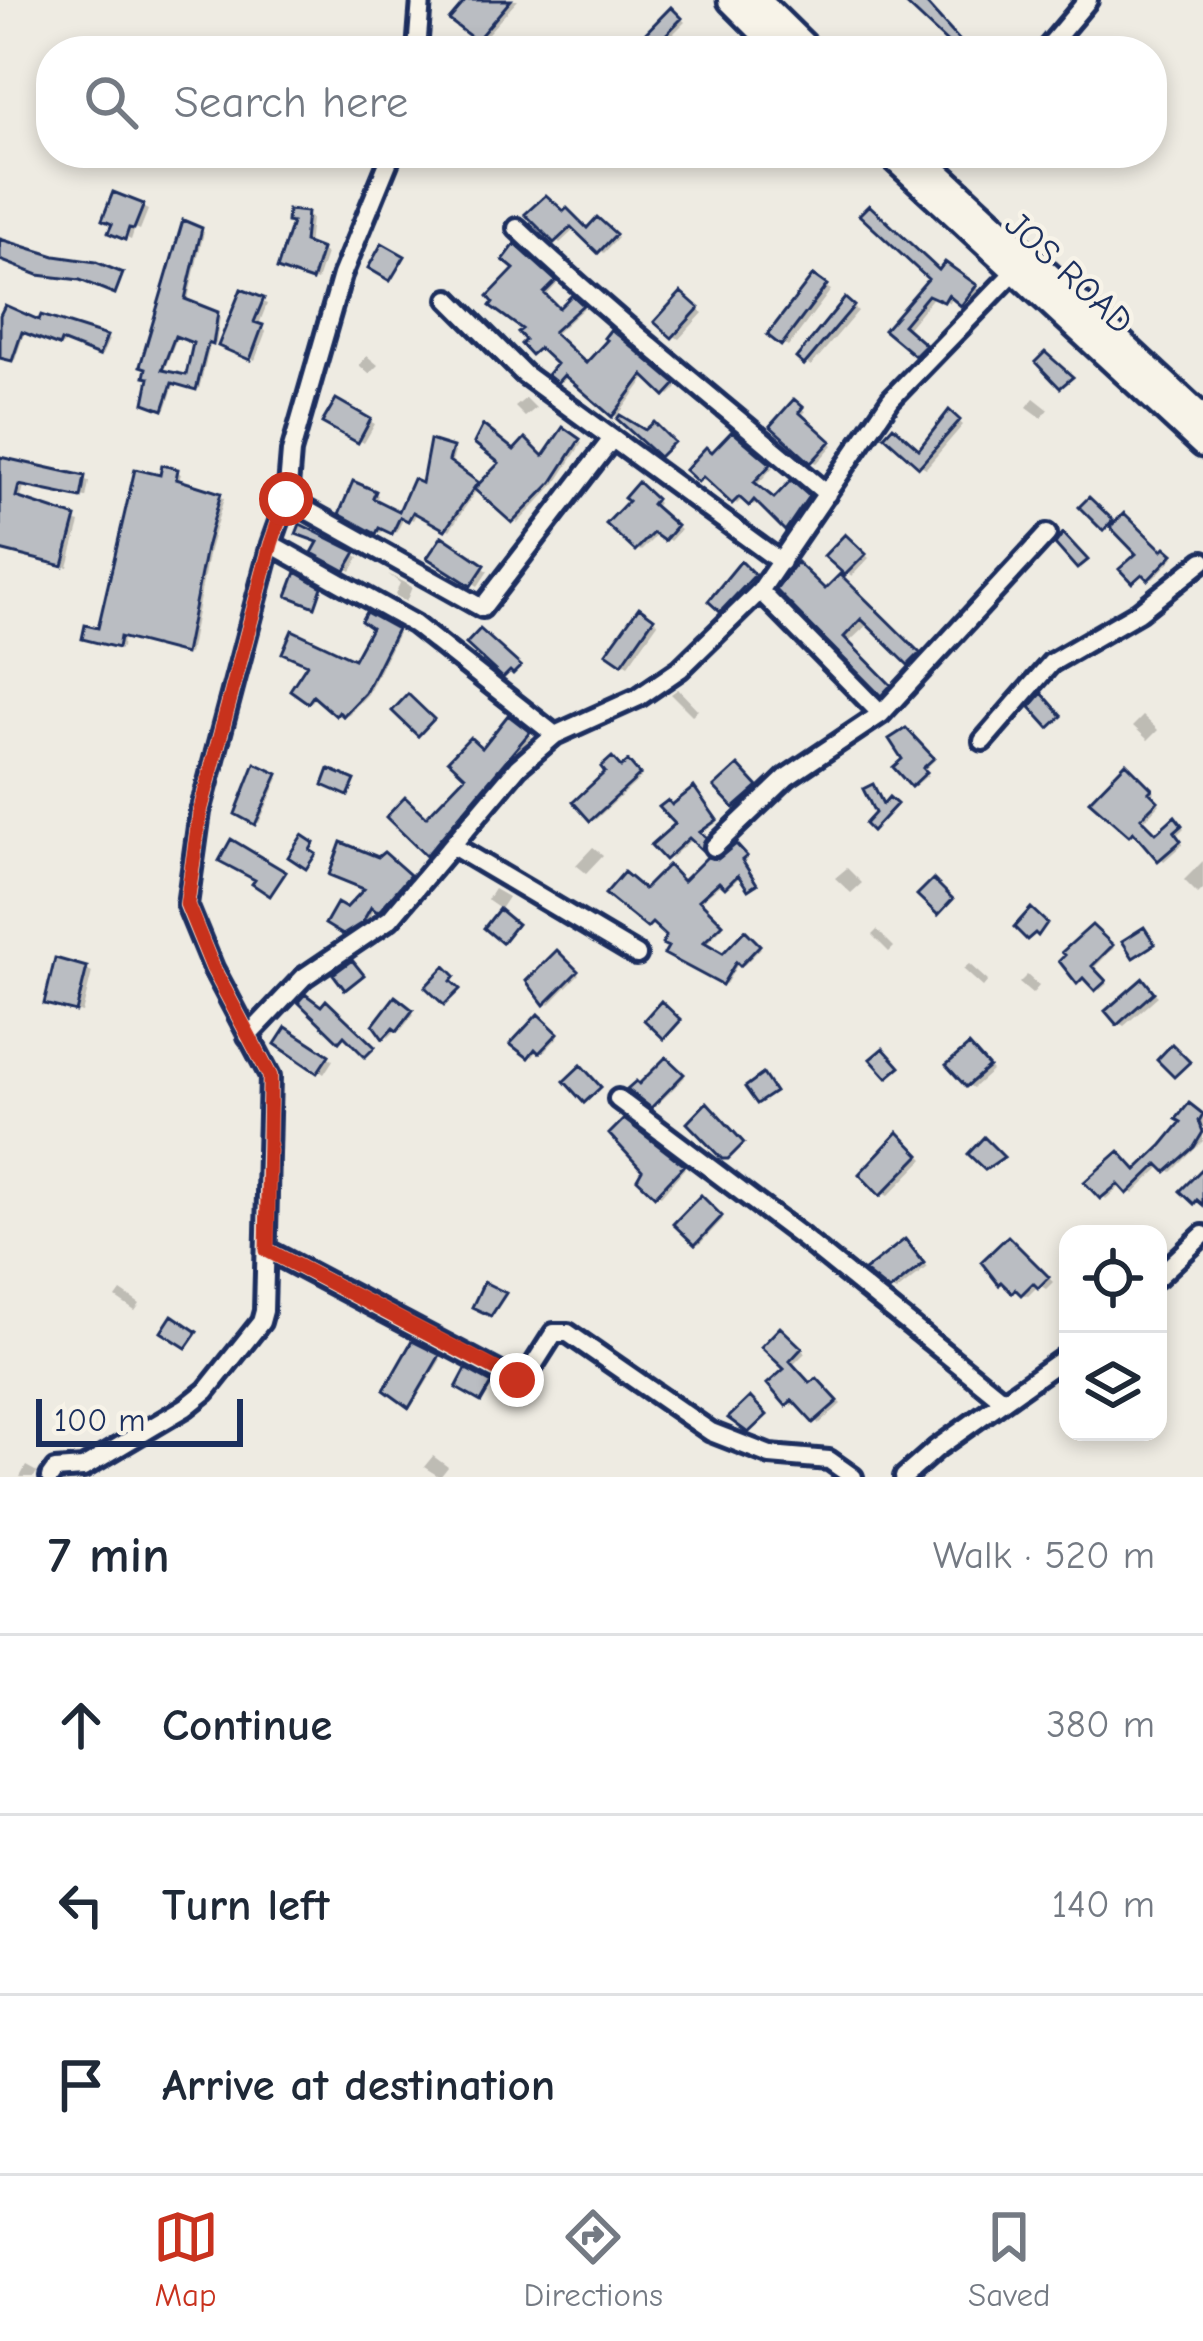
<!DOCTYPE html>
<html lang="en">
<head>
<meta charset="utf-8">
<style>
  body { margin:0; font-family:"Comic Neue",sans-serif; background:#f6f6f7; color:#1f2937 }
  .controls { position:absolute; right:36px; bottom:36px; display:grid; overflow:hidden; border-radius:24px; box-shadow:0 6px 18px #0003 }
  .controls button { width:108px; height:108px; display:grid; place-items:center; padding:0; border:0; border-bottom:3px solid #e0e1e3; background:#fff; color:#1f2937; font:60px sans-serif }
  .scale { position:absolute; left:36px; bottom:30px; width:207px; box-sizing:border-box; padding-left:12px; border:6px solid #1b2f5e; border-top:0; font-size:33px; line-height:42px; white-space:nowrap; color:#1b2f5e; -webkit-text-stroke:9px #f7f3e8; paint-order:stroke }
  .stop { position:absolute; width:36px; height:36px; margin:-27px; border:9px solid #c8321e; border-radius:50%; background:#fff }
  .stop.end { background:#c8321e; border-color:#fff; box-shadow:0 3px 12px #0008 }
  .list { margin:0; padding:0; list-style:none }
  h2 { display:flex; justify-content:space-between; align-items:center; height:156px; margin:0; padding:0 48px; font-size:51px }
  h2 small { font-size:39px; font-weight:400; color:#747a83 }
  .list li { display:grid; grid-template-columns:78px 1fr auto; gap:36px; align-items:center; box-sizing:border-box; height:180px; padding:0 48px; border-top:3px solid #e0e1e3 }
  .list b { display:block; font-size:45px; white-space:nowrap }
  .list em { font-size:39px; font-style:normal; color:#747a83 }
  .icon { flex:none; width:66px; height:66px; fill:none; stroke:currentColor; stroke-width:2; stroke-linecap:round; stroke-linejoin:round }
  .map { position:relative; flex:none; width:1203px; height:1477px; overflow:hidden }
  .search { position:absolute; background:#fff; box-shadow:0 6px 18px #0003; left:36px; right:36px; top:36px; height:132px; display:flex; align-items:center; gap:30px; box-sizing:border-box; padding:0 42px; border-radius:48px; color:#747a83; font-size:45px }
  .sheet { height:696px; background:#fff }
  nav { display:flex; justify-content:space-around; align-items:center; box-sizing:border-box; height:168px; border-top:3px solid #e0e1e3; background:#fff; font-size:33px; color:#747a83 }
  nav a { display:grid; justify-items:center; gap:6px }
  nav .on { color:#c8321e }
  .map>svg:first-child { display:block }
  .shadow { fill:#0003; fill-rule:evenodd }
  .building { fill:#babdc2; stroke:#1b2f5e; stroke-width:3; fill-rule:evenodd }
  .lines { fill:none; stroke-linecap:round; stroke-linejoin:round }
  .minor-casing { stroke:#1b2f5e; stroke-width:26 }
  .highway-casing { stroke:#1b2f5e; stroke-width:33 }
  .minor { stroke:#f7f3e8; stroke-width:16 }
  .highway { stroke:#f7f3e8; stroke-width:24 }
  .route { stroke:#c8321e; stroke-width:15 }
  .labels { text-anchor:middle; stroke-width:9; stroke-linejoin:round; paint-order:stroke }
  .street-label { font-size:36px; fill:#1b2f5e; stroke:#f7f3e8 }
</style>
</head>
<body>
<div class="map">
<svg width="1203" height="1477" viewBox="0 0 1203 1477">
  <rect width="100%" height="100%" fill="#eeebe2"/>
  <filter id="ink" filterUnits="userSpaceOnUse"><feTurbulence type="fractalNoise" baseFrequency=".00833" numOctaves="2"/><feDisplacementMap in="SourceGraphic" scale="24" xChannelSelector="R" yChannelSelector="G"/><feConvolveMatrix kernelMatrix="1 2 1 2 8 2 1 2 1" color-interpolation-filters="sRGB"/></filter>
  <g filter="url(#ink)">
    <!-- shadow -->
    <path class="shadow" d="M471,0H518L481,41L453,19Z
      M676,13L685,22L656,51H632Z
      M142,207L148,210L140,230L135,228L131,240L112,232Z
      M530,214L588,231L602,223L618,238L604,253L576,228L560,243Z
      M306,215L311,218L308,247L326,254L317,281L286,271Z
      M185,224L204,232L187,303L220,317L216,344L211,342L199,389L175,382L166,409L147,402ZM178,335L196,342L188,379L163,373Z
      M519,249L557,284L546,296L560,311L572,299L584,308L554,335L587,366L615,335L677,388L670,395L648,375L617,417L568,375L562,382L551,375L560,364L544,348L533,353L526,329Z
      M946,266L980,290L968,306L953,296L950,303L935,295L906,330L929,349L922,357L888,330Z
      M814,279L831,290L788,347L771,335Z
      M242,293L267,304L258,327L266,331L255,360L222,345Z
      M687,299L703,313L679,339L674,336Z
      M851,305L858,311L811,366L800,358Z
      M0,313L41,324L82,329L109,340L102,355L65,340L63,346L25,331L15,360L0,356Z
      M367,356L378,365L369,374L359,365Z
      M526,398L536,408L525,417L515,407Z
      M1034,398L1048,409L1042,418L1027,407Z
      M337,403L375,424L364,443L327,422Z
      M794,403L806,411L801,416L833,445L817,463L812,461Z
      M954,417L963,425L926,468L921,465V452Z
      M564,431L582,443L556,483L518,523L478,488L450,530L418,511L413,520L405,516L396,533L383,527L381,533L343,512L355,485L378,495L375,503L401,515L452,450L455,452L451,465L481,486L515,453L544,459Z
      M736,437L773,467L756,486L775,502L795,486L811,500L790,531L758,500L754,505L744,497L737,504L708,477L704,481L700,479L713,455Z
      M0,459L89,482L86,498L24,486L20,502L80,523L68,567L0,549Z
      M177,472L181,474L178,483L224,498L209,550L189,654L123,637L122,648L89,639L101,632L162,479Z
      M643,488L658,503L654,508L680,530L670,541L659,533L641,551L637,549Z
      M1092,502L1116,525L1174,557L1153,579L1146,574L1134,580L1140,554L1112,525L1105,529Z
      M301,529L359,557L351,571L316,551L322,542Z
      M443,540L488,571L478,586L431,557Z
      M851,541L869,558L852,576L847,573Z
      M745,567L756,578L725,611L722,610Z
      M388,574L412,587L406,602L395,595L400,583Z
      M848,582L926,659L918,667L910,663L869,623L849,642L896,690L890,697L780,589L827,592Z
      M640,611L658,623L628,665L610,653Z
      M367,616L398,633L368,694L348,715L343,712L340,715L316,695L312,702L294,689L356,663L375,627Z
      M678,689L698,710L692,715L671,694Z
      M1143,716L1158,730L1148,740L1133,726Z
      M509,719L532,736L432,856L390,817L428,820L469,776Z
      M909,733L935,760L924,770L928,775L915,786Z
      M631,766L641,778L595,820L592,818L622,770Z
      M257,767L279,778L259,823L239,813Z
      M1130,769L1154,792L1151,795L1160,804L1143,822L1157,836L1179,822L1184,828L1176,836L1183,844L1164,861L1137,832L1130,833Z
      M743,772L762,791L741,809L736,806Z
      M697,792L718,822L700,834L707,841L705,848L693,838L670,859L679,824L674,808Z
      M593,847L603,855L586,873L576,865Z
      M739,849L748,859L743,863L758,886L750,888L742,875L729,887L723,882L700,902L723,927L704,946L724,957L748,936L761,948L744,965L739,962L726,984L688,961L656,922L649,926L645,892L684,884Z
      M388,857L412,879L383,912L376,907L366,924L349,935L329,923L368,888L379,860Z
      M1203,861V889L1198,894L1184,880Z
      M847,868L862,883L851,893L835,878Z
      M494,889L508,897L500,909L487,900Z
      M877,930L894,947L889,952L872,935Z
      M1096,930L1114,948L1093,969L1107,984L1100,990L1087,978L1079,981Z
      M560,956L579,974L549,1005L530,981Z
      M969,964L988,981L983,987L963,969Z
      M86,969L92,972L82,1013L53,1005Z
      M1027,975L1039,986L1032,994L1019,983Z
      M1143,982L1158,996L1124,1026L1119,1023Z
      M396,1000L414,1014L401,1030L398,1028L388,1038Z
      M541,1019L559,1036L544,1052L538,1049L533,1057L514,1044Z
      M287,1031L333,1060L324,1074L279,1043Z
      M975,1052L992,1071L973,1088L968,1085Z
      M670,1062L685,1077L655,1107L631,1089L640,1087Z
      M1190,1107L1203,1117V1141L1172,1172L1163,1165L1133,1194L1123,1184L1106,1199L1089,1182L1137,1173L1185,1122Z
      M624,1123L685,1168L661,1196L657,1194Z
      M904,1139L924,1159L888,1196L882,1193Z
      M704,1201L723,1219L699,1245L697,1243Z
      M905,1242L927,1267L896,1292L890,1289Z
      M1013,1243L1053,1282L1046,1289L1039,1285L1028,1296L1019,1293L1001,1282L985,1262Z
      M121,1291L140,1304L135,1311L116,1298Z
      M785,1333L805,1353L793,1365L812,1385L822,1384L841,1404L819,1424L797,1402L792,1406L788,1403Z
      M413,1345L441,1359L412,1406L388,1389Z
      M433,1456L448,1467L440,1477L424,1467Z
      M26,1466L37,1472L34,1477H20Z"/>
    <!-- building -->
    <path class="building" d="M466,0H511L476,41L449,20Z
      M902,0H923L960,41L953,48Z
      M671,7L682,18L650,51H628Z
      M113,192L144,204L134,229L129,228L125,240L108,233L112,224L102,220Z
      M546,195L564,211L567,208L587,228L597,217L616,234L598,253L571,227L554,243L525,214Z
      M869,205L939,270L945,262L977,285L961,306L948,295L944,302L928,295L903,325L926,345L915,356L884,330L928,279L859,215Z
      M288,210L307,212L304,242L322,249L312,281L277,269L292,223L287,222Z
      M183,220L202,228L185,299L218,312L213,345L208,343L196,390L172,383L163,410L144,403L149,378L144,377L146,368L140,366ZM175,336L193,343L186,375L162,370Z
      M0,239L55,256L96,262L123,273L115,294L80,280L38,275L0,260Z
      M382,243L405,256L390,281L368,268Z
      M515,244L556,281L544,293L559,308L572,295L583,305L553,332L586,363L607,340L604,338L611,329L676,384L665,396L643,375L612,417L564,375L557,383L547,375L556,364L539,348L531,355L521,344L525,340L518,332L522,329L490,306L493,302L488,296L514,269L503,260Z
      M813,275L827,285L781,346L767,335Z
      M241,289L264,298L254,322L263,325L250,360L218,346Z
      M681,292L699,308L672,338L654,322Z
      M845,298L854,306L804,365L796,358Z
      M5,305L39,320L41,315L107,336L99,356L61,341L59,346L22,332L12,361L0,358V315Z
      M1045,352L1073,377L1060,388L1035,362Z
      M336,399L371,419L358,443L322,423Z
      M794,399L803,407L799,412L831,441L811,463L770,426Z
      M949,410L960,420L919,467L884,436L893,426L919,449Z
      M620,415L645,430L654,422L674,442L659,457L617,419Z
      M483,425L514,450L525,438L543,456L563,427L580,439L552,482L512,523L474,489L499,463L474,443Z
      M732,431L771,464L754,482L774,498L791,480L809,496L785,531L754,500L749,506L739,497L732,504L703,477L698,482L685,470L706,447L712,452Z
      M430,440L453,447L449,461L478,482L445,530L413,512L408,521L400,517L392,534L379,528L376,534L339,514L353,481L376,491L373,498L399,511L413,479L422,483Z
      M0,457L85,476L81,498L19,485L16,497L76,517L63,566L0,550Z
      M162,465L178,469L176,479L221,493L206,548L185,654L120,637L118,648L82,639L85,625L98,628L135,469L160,475Z
      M638,482L656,499L652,504L677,526L664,541L653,533L635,551L606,524L628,501L624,498Z
      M1089,497L1113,520L1103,531L1079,507Z
      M1124,513L1162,550L1165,547L1173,554L1148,580L1142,574L1132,583L1119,569L1136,554L1110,527Z
      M300,524L356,552L345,571L312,553L318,542L296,534Z
      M1063,533L1088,560L1077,569L1055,544Z
      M845,534L866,554L845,575L824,556Z
      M442,536L485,565L471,586L427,558Z
      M741,561L755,575L720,612L708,601Z
      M797,562L825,589L840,574L920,653L908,665L861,619L844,637L891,685L881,696L776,590Z
      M296,572L322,587L315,607L287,596Z
      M639,607L654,618L622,664L606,653Z
      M366,612L397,629L365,693L343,716L339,712L336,716L313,696L308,703L290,690L307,664L282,653L292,630L354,659L371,628L361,621Z
      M480,629L521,666L513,674L510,671L503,678L466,644Z
      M1042,693L1062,716L1049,728L1030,707Z
      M408,694L434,719L418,736L392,711Z
      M508,715L530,732L426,856L386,817L405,797L426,817L465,776L448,760L470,737L482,748Z
      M906,728L934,758L923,768L927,772L911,787L893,767L902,759L889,739Z
      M612,757L621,767L628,761L640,775L590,821L573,802L605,772L601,767Z
      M255,763L278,774L255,825L235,814Z
      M1126,763L1152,789L1149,792L1158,801L1141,818L1156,833L1175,816L1182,825L1174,832L1181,841L1158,861L1133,832L1129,836L1089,801Z
      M738,765L758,787L734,808L714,787Z
      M329,769L355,780L348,796L323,785Z
      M873,784L883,804L889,797L897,804L872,831L865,824L875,813L863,789Z
      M694,787L717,820L700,832L706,837L702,850L689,838L665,860L651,845L675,824L659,807L668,800L672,805Z
      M302,835L314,843L310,850L316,854L306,869L288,857Z
      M231,839L286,872L270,896L252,884L255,880L219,861Z
      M341,842L378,857L384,852L410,875L381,909L377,912L371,907L362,923L343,935L325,924L337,903L346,908L364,889L329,875Z
      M736,844L747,856L742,860L757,884L748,890L738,875L725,888L719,882L699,900L723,924L704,942L723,953L745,930L760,945L740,966L736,962L722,985L664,954L668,947L662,944L666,936L652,923L647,928L605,894L624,872L644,889L668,865L683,881L707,857L718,859Z
      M933,879L953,899L938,915L917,895Z
      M1031,908L1047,923L1038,936L1035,933L1027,940L1014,927Z
      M499,909L517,924L502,943L484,928Z
      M1092,925L1113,945L1092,966L1106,981L1095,991L1083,978L1077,984L1059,961L1065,955L1062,952Z
      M1144,927L1155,944L1133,958L1122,941Z
      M557,950L578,971L544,1005L526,981Z
      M55,958L87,967L76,1012L44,1004Z
      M352,960L364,975L345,990L333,974Z
      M445,966L455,976L451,981L460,989L444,1005L425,987Z
      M1143,978L1154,992L1117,1025L1105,1011Z
      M305,994L321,1006L326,1000L375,1047L365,1057L344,1036L339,1042L298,1002Z
      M395,996L413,1010L397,1031L393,1028L383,1039L373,1025Z
      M661,1001L681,1020L664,1039L644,1020Z
      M538,1014L558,1033L539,1053L535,1049L528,1058L510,1044Z
      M286,1027L329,1055L317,1073L275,1044Z
      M1172,1044L1190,1062L1174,1077L1157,1060Z
      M969,1045L989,1067L966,1087L946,1065Z
      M883,1048L900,1067L887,1078L870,1059Z
      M666,1057L684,1074L651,1108L627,1089L636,1081L639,1084Z
      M581,1065L601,1087L584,1103L564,1081Z
      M763,1074L775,1092L757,1104L745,1087Z
      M707,1102L744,1143L728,1159H722L687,1123Z
      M1189,1103L1203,1114L1199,1121L1203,1132L1194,1147L1166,1172L1158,1164L1127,1194L1118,1184L1100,1199L1084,1182L1119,1151L1136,1170L1162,1145L1181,1122L1176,1119Z
      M624,1119L684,1165L655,1196L637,1179L642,1170L609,1134Z
      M898,1132L920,1155L880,1196L859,1174Z
      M984,1137L1004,1157L985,1170L968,1154Z
      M1203,1168V1205L1197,1200L1194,1204L1180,1191Z
      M701,1195L722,1216L695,1245L673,1224Z
      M1008,1236L1049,1277L1038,1288L1033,1283L1021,1295L1015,1289L1012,1293L1001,1282L999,1285L981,1262Z
      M905,1239L924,1263L889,1291L864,1271Z
      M484,1282L506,1293L491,1316L472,1307Z
      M172,1315L197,1332L186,1348L161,1332Z
      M780,1327L802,1348L790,1361L810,1383L817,1378L838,1401L813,1423L792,1400L786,1406L767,1384L784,1369L761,1347Z
      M412,1341L440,1355L409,1408L384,1390Z
      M466,1369L492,1383L481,1402L456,1388Z
      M750,1397L767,1415L748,1433L728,1418Z"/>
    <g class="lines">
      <!-- minor casing -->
      <g class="minor-casing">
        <path id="minor" d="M417,51L421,0
          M1045,51L1088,0
          M517,228C615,321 724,406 827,494
          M449,299L524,374L781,562
          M287,499L482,608L612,439
          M271,544L414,624L555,735
          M760,591L881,714
          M983,741L1051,663L1139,612L1203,561
          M453,846L637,955
          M714,847L787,777L881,714L1047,534
          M248,1036L304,977L390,919L518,767L555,735L639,697L680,669L760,591L891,399L1015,271
          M618,1099L803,1238L1003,1400
          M267,1250L508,1377H526L554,1333H568L711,1432L770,1455L829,1460L853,1477
          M1158,1277L1203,1235
          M50,1477L55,1470L83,1468L186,1407L206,1391L261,1322L264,1311L270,1076L213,968L187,905L200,812L271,544L287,499L291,452L342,275L392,153
          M904,1477L937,1448L1068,1355"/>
      </g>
      <!-- highway casing -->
      <g class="highway-casing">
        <path id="highway" d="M731,0L782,51
          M757,0L809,51
          M889,153L1203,444
          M916,153L1203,419"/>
      </g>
      <!-- minor -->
      <use href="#minor" class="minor"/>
      <!-- highway -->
      <use href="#highway" class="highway"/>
    </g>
  </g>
  <g class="lines" filter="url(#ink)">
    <!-- route -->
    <path class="route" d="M286,499L271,544L200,812L187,904L213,968L270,1076L267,1250L517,1380"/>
  </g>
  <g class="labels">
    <!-- street labels -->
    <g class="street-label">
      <text transform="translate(1070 272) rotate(43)" y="13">JOS ROAD</text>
    </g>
  </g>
</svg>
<div class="controls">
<button><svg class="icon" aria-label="locate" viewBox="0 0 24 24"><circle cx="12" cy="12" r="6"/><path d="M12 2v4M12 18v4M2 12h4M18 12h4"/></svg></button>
<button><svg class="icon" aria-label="layers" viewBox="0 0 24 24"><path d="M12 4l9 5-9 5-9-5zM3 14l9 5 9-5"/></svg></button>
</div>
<div class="scale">100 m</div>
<div class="stop" style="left:286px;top:499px"></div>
<div class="stop end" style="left:517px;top:1380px"></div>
<div class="search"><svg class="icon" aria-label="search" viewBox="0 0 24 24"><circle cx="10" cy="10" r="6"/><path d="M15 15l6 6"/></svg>Search here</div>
</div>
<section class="sheet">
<h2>7 min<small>Walk · 520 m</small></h2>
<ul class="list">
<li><svg class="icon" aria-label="ahead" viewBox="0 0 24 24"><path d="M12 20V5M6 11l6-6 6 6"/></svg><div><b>Continue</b></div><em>380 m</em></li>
<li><svg class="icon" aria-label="left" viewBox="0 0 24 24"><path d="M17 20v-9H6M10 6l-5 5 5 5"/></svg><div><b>Turn left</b></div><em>140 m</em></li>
<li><svg class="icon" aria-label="arrive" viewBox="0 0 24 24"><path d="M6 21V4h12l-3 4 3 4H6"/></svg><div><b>Arrive at destination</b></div></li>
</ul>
</section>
<nav>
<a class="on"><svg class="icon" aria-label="map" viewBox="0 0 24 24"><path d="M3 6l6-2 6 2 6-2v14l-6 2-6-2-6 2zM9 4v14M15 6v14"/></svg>Map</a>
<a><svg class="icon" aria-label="directions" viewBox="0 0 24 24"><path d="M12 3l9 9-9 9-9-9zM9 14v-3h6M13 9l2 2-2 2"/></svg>Directions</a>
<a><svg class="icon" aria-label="saved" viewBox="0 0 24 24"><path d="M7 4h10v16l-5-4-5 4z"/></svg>Saved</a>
</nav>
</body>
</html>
